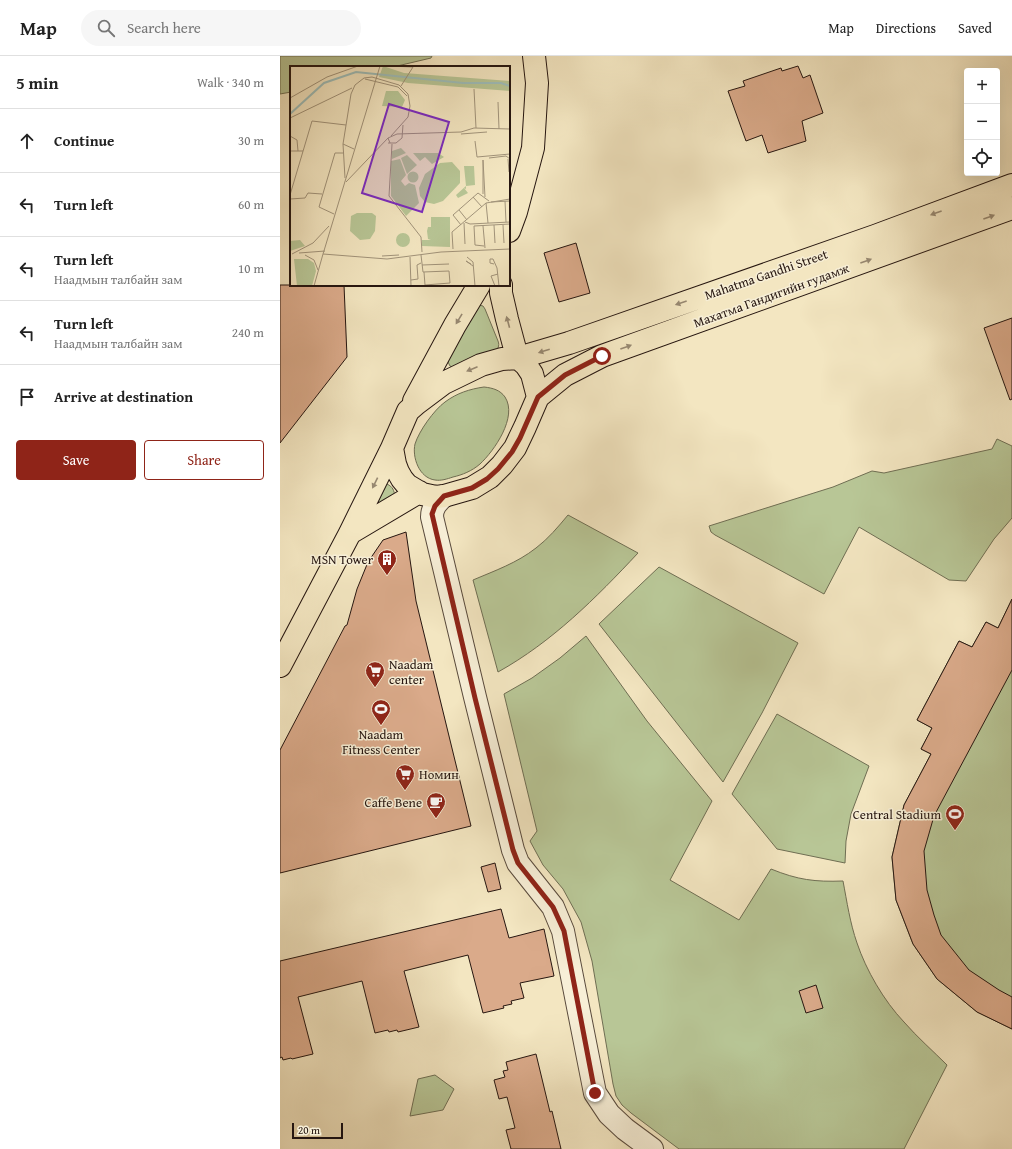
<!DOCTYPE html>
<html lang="en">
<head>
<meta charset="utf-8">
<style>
  body { margin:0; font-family:"Gentium Book Plus",serif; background:#f6f6f6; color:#222 }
  .controls { position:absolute; right:12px; top:12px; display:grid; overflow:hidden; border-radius:4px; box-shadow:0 4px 16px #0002 }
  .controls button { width:36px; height:36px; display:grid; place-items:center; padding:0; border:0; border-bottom:1px solid #e0e0e0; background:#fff; color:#222; font:20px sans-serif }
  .scale { position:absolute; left:12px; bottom:10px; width:51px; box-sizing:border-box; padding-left:4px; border:2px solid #261610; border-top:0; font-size:11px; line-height:14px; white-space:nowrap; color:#261610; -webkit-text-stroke:3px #f7efd7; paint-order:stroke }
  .stop { position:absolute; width:12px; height:12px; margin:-9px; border:3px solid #8f2418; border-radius:50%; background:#fff }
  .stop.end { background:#8f2418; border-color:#fff; box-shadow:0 1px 4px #0008 }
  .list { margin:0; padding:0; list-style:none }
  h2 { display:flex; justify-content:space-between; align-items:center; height:52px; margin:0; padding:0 16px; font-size:17px }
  h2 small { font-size:13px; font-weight:400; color:#767676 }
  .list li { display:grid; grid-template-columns:26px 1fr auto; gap:12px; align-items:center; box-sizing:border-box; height:64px; padding:0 16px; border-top:1px solid #e0e0e0 }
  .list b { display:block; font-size:15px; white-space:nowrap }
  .list p { margin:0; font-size:13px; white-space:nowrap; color:#767676 }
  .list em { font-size:13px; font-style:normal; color:#767676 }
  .actions { display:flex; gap:8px; padding:12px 16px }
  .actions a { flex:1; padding:9px 0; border:1px solid #8f2418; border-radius:4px; text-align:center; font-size:14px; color:#8f2418 }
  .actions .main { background:#8f2418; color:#fff }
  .icon { flex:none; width:22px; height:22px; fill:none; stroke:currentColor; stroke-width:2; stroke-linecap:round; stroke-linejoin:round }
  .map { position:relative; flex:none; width:732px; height:1093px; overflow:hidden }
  header { display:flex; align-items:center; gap:24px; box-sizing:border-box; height:56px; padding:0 20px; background:#fff; border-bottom:1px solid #e0e0e0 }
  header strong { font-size:19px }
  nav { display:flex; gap:22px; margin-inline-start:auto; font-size:14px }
  .search { width:280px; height:36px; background:#f6f6f6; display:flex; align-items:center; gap:10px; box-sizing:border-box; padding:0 14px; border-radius:22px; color:#767676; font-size:15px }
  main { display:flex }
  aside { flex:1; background:#fff }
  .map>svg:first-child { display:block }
  .green { fill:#b8c696; stroke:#6f6e53 }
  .building { fill:#daaa8a; stroke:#261610 }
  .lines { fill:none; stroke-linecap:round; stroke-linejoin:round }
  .minor-casing { stroke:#594a3c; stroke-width:24 }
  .major-casing { stroke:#261610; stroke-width:24 }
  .minor { stroke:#f7efd7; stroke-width:22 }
  .major { stroke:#f3e6c1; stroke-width:22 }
  .oneway { fill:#978871 }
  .route { stroke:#8f2418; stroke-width:5 }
  .labels { text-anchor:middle; stroke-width:3; stroke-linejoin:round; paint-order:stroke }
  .street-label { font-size:13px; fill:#261610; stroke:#f7efd7 }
  .poi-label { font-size:13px; fill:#261610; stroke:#f7efd7; text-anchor:end }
  .inset-river { fill:none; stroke:#9ebeba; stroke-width:2 }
  .inset-road { fill:none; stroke:#a1937a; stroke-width:1 }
  .view { fill:#7b2cbf; fill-opacity:0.15; stroke:#7b2cbf; stroke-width:2 }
  .inset-edge { fill:none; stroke:#261610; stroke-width:2 }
</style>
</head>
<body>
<header>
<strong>Map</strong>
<div class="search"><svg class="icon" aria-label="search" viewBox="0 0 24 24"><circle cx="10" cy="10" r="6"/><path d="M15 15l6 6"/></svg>Search here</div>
<nav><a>Map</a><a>Directions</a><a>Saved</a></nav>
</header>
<main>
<aside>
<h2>5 min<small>Walk · 340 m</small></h2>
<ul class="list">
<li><svg class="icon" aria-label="ahead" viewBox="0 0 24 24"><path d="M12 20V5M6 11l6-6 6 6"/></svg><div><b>Continue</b></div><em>30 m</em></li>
<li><svg class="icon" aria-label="left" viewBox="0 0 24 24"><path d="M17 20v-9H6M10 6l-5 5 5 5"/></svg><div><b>Turn left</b></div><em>60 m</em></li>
<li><svg class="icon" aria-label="left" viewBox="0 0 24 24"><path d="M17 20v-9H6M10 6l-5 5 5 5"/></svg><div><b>Turn left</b><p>Наадмын талбайн зам</p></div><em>10 m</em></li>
<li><svg class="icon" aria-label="left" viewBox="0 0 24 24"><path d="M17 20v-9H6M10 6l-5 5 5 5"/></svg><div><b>Turn left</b><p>Наадмын талбайн зам</p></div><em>240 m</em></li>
<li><svg class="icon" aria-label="arrive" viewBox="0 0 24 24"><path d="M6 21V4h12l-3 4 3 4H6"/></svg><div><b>Arrive at destination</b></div></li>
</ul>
<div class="actions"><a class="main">Save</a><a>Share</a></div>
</aside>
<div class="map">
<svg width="732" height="1093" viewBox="0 0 732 1093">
  <rect width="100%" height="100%" fill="#f3e6c1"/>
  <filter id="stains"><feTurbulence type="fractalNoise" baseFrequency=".005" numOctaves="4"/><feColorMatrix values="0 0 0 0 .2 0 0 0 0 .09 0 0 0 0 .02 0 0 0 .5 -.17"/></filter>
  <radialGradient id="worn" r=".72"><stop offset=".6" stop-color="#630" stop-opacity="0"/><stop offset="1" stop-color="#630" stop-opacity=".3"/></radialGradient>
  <!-- green -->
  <path class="green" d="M0,0H152L151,2L113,11H11V36L0,38Z
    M199,249L203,250L205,253L218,285C219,288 219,289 218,292C213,299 182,307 172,311L170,310L167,304Z
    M204,331C213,332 220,334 225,341C238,361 214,395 200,408C192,415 182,419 173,421C167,423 161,425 155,424C139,422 132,401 135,388C139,375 154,354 165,346C177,337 190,333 204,331Z
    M717,383L732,390V462L714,483L686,525L669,524L579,471L544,538L435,479L431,476L429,470L553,431L592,415L604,417L712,393Z
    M107,428C113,431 114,434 115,441L101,449L97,447L102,430Z
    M288,459L358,497C316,542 272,586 218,616L193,524C214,515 237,507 256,492C268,483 278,471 288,459Z
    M379,511L518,587L482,657L443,726L319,568Z
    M732,543V973L697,956L657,923L633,888L616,844L612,801L624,749L651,698L641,693L652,672L637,664L679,585L692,591L706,566L718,572Z
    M306,580L367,665L432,745L390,824L459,864L491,813C518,824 535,826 563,825C567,846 570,867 577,887C586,914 604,945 624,966C637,981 653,995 667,1009L624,1093H399L351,1057L342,1049L336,1040L333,1028L312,905L301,866L283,833L263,809L250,785L257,775L224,638L252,622L280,602Z
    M497,658L589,710L571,758L566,785L565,807L497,793L452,738Z
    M155,1019L174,1033L163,1054L130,1060L138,1023Z"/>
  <!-- building -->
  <path class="building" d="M518,10L523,22L530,19L543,57L522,65L526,85L488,97L482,79L466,85L448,35L465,30L463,25L501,12L502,15Z
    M296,187L310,237L279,246L264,197Z
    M0,229H64L67,301L0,387Z
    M732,262V343L730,344L704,272Z
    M126,476L136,545L191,770L0,817V694L65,570L67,569L77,533L88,506L103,484Z
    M732,543V614L654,760L644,795L647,834L654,859L661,879L689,914L719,934L732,941V973L697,956L657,923L633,888L616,844L612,801L624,749L651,698L641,693L652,672L637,664L679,585L692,591L706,566L718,572Z
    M215,807L221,833L208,836L201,811Z
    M221,853L229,882L264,873L274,920L240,927L244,942L231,945L232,948L223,950L224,952L203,957L188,899L124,915L139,971L118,976L117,974L109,976L108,974L95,977L82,925L18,941L33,998L12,1003L11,1002L3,1004L2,1001L0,1002V905Z
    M536,929L543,952L526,957L519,935Z
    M256,998L270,1056L272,1055L281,1093H231L226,1074L235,1072L227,1041L219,1043L214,1024L225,1021L223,1015L228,1014L226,1006Z"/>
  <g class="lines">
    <!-- minor casing -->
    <g class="minor-casing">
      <path id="minor" d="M164,440C157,446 152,451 152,461L195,641L233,794L238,807L273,851L283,875L315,1037L329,1058L345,1073L372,1093"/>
    </g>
    <!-- major casing -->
    <g class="major-casing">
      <path id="major" d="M229,175L236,156L253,92L257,27L254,0
        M221,229V237L227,263L235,293L238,302L246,309L252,318L258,341L245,371L235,392L222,409L210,421L192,432L164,440L156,441L142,438L127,429L122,423L118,416L115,408L112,392L128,355L136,348L164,327L201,309L222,303L238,302L289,287L595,180L732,129
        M258,341L285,319L322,300L732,152
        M134,345L175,269L199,229
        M70,477L139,436
        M0,610L70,477L112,392"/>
    </g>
    <!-- minor -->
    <use href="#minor" class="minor"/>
    <!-- major -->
    <use href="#major" class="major"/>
  </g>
  <!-- one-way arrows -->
  <defs><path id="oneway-solid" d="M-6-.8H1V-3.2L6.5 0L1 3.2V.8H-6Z"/></defs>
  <g class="oneway">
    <use href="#oneway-solid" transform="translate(656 157) rotate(160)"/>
    <use href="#oneway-solid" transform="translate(709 161) rotate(-20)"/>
    <use href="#oneway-solid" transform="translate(586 205) rotate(-20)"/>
    <use href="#oneway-solid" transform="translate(401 247) rotate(161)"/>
    <use href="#oneway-solid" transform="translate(179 263) rotate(121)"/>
    <use href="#oneway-solid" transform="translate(228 266) rotate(-105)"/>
    <use href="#oneway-solid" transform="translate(346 291) rotate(-20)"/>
    <use href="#oneway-solid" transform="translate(264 295) rotate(163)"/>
    <use href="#oneway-solid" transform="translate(192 313) rotate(157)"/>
    <use href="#oneway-solid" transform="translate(95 427) rotate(116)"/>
  </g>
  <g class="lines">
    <!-- route -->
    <path class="route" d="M315,1037L284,875L273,851L238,807L233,794L195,642L152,458L155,450L164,440L192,432L207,423L218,413L232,396L240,382L258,341L285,319L322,300"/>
  </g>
  <!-- icons -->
  <defs>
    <g id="building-pin" transform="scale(1)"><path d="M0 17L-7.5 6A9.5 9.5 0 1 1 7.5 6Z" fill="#8f2418" stroke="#f7efd7"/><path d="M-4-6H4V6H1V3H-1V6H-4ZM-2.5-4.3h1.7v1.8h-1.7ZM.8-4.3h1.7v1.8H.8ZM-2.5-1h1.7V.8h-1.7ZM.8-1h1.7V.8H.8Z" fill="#fff"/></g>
    <g id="supermarket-pin" transform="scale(1)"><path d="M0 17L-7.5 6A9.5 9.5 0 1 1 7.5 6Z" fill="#8f2418" stroke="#f7efd7"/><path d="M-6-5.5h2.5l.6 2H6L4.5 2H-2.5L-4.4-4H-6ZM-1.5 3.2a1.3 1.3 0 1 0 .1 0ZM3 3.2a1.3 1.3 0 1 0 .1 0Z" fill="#fff"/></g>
    <g id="stadium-pin" transform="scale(1)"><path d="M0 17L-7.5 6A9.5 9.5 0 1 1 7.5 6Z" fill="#8f2418" stroke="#f7efd7"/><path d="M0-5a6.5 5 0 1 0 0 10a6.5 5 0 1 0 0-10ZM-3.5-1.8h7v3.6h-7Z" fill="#fff"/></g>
    <g id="cafe-pin" transform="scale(1)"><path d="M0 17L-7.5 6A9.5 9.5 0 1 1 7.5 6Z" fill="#8f2418" stroke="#f7efd7"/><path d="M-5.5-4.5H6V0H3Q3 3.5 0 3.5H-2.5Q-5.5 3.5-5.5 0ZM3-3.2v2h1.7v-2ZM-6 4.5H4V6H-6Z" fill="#fff"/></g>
  </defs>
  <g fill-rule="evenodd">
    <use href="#building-pin" x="107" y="503"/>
    <use href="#supermarket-pin" x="95" y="615"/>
    <use href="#stadium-pin" x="101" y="653"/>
    <use href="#supermarket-pin" x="125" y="718"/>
    <use href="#cafe-pin" x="156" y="746"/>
    <use href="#stadium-pin" x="675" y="758"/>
  </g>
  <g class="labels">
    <!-- street labels -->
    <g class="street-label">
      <text transform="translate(486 218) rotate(-19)" y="5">Mahatma Gandhi Street</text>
      <text transform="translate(491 239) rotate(-20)" y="5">Махатма Гандигийн гудамж</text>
    </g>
    <!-- poi labels -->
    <g class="poi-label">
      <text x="93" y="508">MSN Tower</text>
      <text x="109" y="613" text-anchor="start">Naadam<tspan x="109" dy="15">center</tspan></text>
      <text x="101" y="683" text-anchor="middle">Naadam<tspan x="101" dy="15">Fitness Center</tspan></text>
      <text x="139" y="723" text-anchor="start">Номин</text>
      <text x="142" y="751">Caffe Bene</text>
      <text x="661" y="763">Central Stadium</text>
    </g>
  </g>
  <!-- overview -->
  <g transform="translate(10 10)">
    <rect width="220" height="220" fill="#f3e6c1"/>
    <path d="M93,0L114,7L220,15V25L118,17L89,11ZM96,25H108L115,34L112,41L92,40ZM111,82L116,87L102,93V85ZM123,87H148L154,91L142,98L135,91L130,95ZM117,89L127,99L117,108L111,92ZM110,93L116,109L111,115L115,120L119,117L125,119L129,137L116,150L101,130V95ZM162,96L170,105V117L153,135L144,138L135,136L130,130L129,122L135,108L150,97ZM174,100H184L185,119L176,120V123L174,122L178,127L168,132L166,129L176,120ZM117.5 111a5.5 5.5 0 1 1 11 0a5.5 5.5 0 1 1-11 0ZM67,147H82L86,150L85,165L80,173L70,174L60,165L61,150ZM141,151H160V181L132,180V174H141L138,173L137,165L138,161H141ZM106 174a7 7 0 1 1 14 0a7 7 0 1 1-14 0ZM10,174L15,180L0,185V175ZM4,193H18L24,197L26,205L22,220H7Z" fill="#b8c696"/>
    <path class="inset-river" d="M0,48L34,17L66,6L173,17H211L220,20"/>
    <path class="inset-road" d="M99,0L123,1M75,13L108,21L117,30M111,20L123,1M184,23L186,62M0,32L37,11L68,0M208,36L209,63M0,52L62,22M171,68L197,66M0,70L7,74L8,85M185,75L187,91L220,88M98,77H106L112,72L113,59M100,77L98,72L107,68L171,66L184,62L220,63M53,78L64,83M102,78L99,130L131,171L132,186M0,85H13M199,92L216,90L220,93M218,93L219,106M55,112L53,78L61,28L65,19L74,12L82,11L109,19L118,28L120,40L118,51L101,70M56,116L98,72M193,128V94L195,131M0,129L22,55L56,59M183,131L192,141M0,133L15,132L18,127L32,128M215,135L216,156M201,136L220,135M196,137L198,157M169,144L177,154M44,148L29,141L45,87H53M175,156L180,158L220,156M174,157L175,178M171,159L163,149L188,127L199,135M204,159L205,177M213,159L214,177M193,160L195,182M194,180L185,179L184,160L220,158M163,183L162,166L196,137L220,133M9,187L35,185M2,188L23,177L39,160M33,188L90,0M15,189L24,194L28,204M131,189L133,206L159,205L160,217L135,219L134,206M92,190L109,189M120,191L121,220M177,191L183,196L185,220M181,198L176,195L183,200M204,198L200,197V193H203L207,202L209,220M132,199L159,198M121,214L128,213L127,199L131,197M24,220L33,188L97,193L151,186L220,183M205,220L201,210L208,208"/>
    <path class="view" d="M99,38L159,56L132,146L72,127Z"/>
    <rect width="220" height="220" class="inset-edge"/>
  </g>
  <rect width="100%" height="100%" filter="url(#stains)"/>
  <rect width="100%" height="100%" fill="url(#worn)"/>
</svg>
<div class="controls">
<button>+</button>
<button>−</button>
<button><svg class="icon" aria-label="locate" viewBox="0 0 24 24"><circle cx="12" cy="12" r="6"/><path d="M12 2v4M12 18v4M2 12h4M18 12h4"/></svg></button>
</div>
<div class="scale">20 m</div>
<div class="stop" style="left:322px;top:300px"></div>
<div class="stop end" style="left:315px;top:1037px"></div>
</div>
</main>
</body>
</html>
